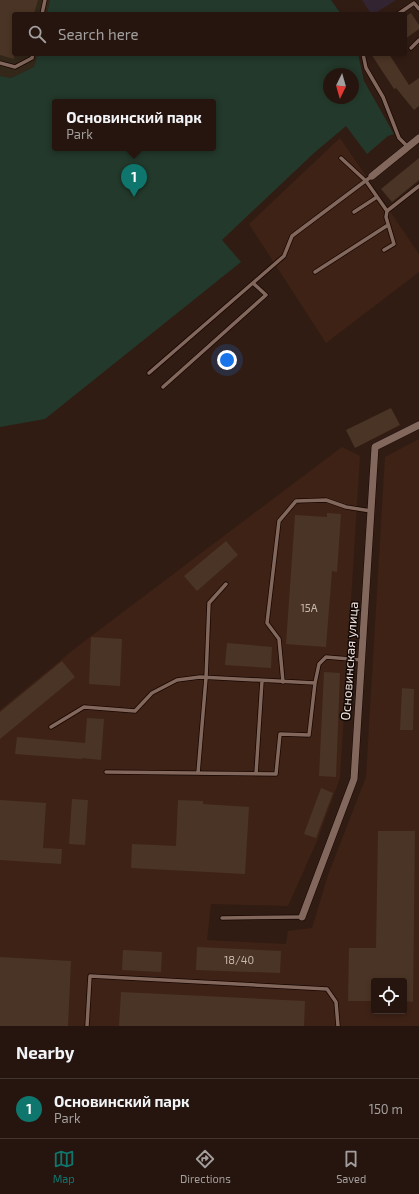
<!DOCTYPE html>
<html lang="en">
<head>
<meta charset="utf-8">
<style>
  body { margin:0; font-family:"Exo 2",sans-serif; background:#31221c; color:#f1f3f6 }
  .controls { position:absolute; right:12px; bottom:12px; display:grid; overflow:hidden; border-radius:4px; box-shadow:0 2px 6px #0003 }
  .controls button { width:36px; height:36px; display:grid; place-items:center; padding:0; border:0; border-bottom:1px solid #42342e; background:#25150e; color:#f1f3f6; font:20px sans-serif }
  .compass { position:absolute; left:323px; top:68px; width:36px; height:36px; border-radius:50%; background:#25150e; box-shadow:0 2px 6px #0003; rotate:185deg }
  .you { position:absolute; left:227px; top:360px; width:14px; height:14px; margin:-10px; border:3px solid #fff; border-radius:50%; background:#1a73e8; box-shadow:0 0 0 6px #1a73e833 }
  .badge { display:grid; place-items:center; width:26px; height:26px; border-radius:50%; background:#0f766e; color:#fff; font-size:13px; font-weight:700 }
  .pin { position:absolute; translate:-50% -33px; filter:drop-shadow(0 1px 2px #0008) }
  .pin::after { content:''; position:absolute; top:21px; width:14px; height:12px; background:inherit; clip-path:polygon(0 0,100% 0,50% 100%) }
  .popup { position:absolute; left:52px; top:99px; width:164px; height:52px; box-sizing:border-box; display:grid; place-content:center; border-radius:4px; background:#25150e; filter:drop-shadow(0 1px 3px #0005); font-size:13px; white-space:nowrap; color:#a39f9e }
  .popup b { font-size:15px; color:#f1f3f6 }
  .popup::after { content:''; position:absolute; left:50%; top:100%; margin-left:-8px; border:8px solid transparent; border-top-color:#25150e }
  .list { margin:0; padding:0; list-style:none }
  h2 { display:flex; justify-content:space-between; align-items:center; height:52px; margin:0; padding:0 16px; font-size:17px }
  h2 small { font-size:13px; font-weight:400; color:#a39f9e }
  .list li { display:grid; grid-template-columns:26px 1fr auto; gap:12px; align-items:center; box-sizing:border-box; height:60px; padding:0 16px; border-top:1px solid #42342e }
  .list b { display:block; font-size:15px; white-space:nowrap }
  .list p { margin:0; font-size:13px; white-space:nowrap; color:#a39f9e }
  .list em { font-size:13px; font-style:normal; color:#a39f9e }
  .icon { flex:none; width:22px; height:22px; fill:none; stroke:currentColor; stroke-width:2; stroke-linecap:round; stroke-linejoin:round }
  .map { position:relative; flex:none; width:419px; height:1026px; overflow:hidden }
  .search { position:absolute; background:#25150e; box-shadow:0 2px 6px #0003; left:12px; right:12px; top:12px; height:44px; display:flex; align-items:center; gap:10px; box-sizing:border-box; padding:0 14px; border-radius:4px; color:#a39f9e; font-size:15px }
  .sheet { height:112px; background:#25150e }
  nav { display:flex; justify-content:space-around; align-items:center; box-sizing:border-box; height:56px; border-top:1px solid #42342e; background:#25150e; font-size:11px; color:#a39f9e }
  nav a { display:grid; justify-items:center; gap:2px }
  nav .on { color:#0f766e }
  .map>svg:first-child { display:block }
  .commercial { fill:#322718 }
  .built { fill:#3e2216; fill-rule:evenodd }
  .education { fill:#322431 }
  .green { fill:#23392b; fill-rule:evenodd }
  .building { fill:#4a3425 }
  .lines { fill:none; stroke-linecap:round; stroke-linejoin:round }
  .lane-casing { stroke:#180601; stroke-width:5 }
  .street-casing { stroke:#180601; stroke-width:8 }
  .lane { stroke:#81675c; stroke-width:3.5 }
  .street { stroke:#81675c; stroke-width:7 }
  .labels { text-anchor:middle; stroke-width:3; stroke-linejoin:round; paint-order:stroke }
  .number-label { font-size:11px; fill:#c9b8b0 }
  .street-label { font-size:13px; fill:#f3e4de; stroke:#120906 }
</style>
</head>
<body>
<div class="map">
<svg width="419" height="1026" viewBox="0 0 419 1026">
  <rect width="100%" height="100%" fill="#311c13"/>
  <!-- commercial -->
  <path class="commercial" d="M0,0H50L47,14H14V54H38L35,67L11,78L0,76Z"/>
  <!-- built -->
  <path class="built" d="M340,138L419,254V272L326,343L249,224Z
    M419,439V1026H0V710L78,646L342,447L360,456L340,778L317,841L288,906L211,904L207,940L286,944L288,931L312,928L328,875L366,777L385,457ZM374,981H404V1011H374Z"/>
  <!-- education -->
  <path class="education" d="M362,0H396L374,14H371Z"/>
  <!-- green -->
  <path class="green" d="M50,0H331L341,14H47Z
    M38,54H358L364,81L394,134L388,136L367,154L346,126L314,153L222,240L241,262L45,419L0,427V76L11,78L34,67ZM329,74H353V98H329ZM55,102H213V148H55Z"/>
  <!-- building -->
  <path class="building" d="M0,0H38L34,14H14V59L0,55Z
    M411,13L419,25V29L405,39V17Z
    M371,54H389L409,85L419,78V106L414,110L396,88L394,89Z
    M419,158V180L392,202L381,189Z
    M391,408L400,425L355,448L346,430Z
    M327,513L341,514L337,572L332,571L326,647L286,644L295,515L327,517Z
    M226,541L238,555L197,591L184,576Z
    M91,637L122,639L120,686L89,684Z
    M227,643L272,647L271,668L225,665Z
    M62,661L75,677L0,739V712Z
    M324,672L340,673L336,777L319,776Z
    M402,688L414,689L413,730H400Z
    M87,718L104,719L101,760L82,758V759L15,754L17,737L85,743Z
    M321,788L333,793L316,838L304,834Z
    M72,799L88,800L85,845L69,844Z
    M0,800L46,803L43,848L62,849L61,864L0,860Z
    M178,800L203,801V804L249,807L245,874L131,868L132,844L176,846Z
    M378,831H415L413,1002L404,1001V981H374V1001H348L349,948H376Z
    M197,947L281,951L280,973L196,970Z
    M123,950L162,952L161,972L122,970Z
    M0,957L71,961L68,1026H0Z
    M121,992L305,1001L304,1026H119Z"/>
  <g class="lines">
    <!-- lane casing -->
    <g class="lane-casing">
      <path id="lane" d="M42,14L45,0
        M398,14L414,3L419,9
        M411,48L419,40
        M363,54L366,68L383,97L399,138L408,147
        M0,63L15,67L32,58L33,54
        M341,158L366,181L387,211L419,186
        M354,212L377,197
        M384,250L394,244L386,217L387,211
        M315,272L388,225
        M149,373L284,256L292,236L372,176
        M163,387L266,295L253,283
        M283,682L279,639L267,623L279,521L296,501L326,500L346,507L371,511
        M51,727L84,707L135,711L152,693L177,680L200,677L315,683L319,664L326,657L362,660
        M106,772L276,774L280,734L309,735L315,683
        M198,773L206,678L209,603L226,584
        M256,774L262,681
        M222,918L302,917
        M87,1026L90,976L327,989L336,1002L338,1026"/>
    </g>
    <!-- street casing -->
    <g class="street-casing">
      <path id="street" d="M372,176L419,138
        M302,917L354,779L375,447L419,425"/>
    </g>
    <!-- lane -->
    <use href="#lane" class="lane"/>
    <!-- street -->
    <use href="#street" class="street"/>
  </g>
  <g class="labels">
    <!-- number labels -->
    <g class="number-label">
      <text x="309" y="612">15А</text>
      <text x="239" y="964">18/40</text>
    </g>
    <!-- street labels -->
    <g class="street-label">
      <text transform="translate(349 661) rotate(-86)" y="5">Основинская улица</text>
    </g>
  </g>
</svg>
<div class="controls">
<button><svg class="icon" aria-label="locate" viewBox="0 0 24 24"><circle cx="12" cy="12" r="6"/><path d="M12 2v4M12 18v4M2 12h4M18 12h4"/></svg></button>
</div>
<svg class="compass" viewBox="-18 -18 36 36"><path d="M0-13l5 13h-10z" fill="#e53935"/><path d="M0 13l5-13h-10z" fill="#a39f9e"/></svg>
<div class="you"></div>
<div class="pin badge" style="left:134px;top:197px">1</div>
<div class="popup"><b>Основинский парк</b>Park</div>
<div class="search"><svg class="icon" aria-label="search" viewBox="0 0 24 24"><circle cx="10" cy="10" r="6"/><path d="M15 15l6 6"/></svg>Search here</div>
</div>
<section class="sheet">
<h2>Nearby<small></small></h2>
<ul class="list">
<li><span class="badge">1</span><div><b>Основинский парк</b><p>Park</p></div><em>150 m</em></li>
</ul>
</section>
<nav>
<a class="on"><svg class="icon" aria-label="map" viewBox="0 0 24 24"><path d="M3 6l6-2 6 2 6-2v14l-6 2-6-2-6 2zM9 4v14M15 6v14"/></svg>Map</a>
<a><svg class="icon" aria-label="directions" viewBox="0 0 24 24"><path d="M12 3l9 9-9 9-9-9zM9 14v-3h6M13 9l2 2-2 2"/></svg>Directions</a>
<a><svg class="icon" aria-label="saved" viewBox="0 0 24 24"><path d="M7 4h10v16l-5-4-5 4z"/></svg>Saved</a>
</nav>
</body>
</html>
